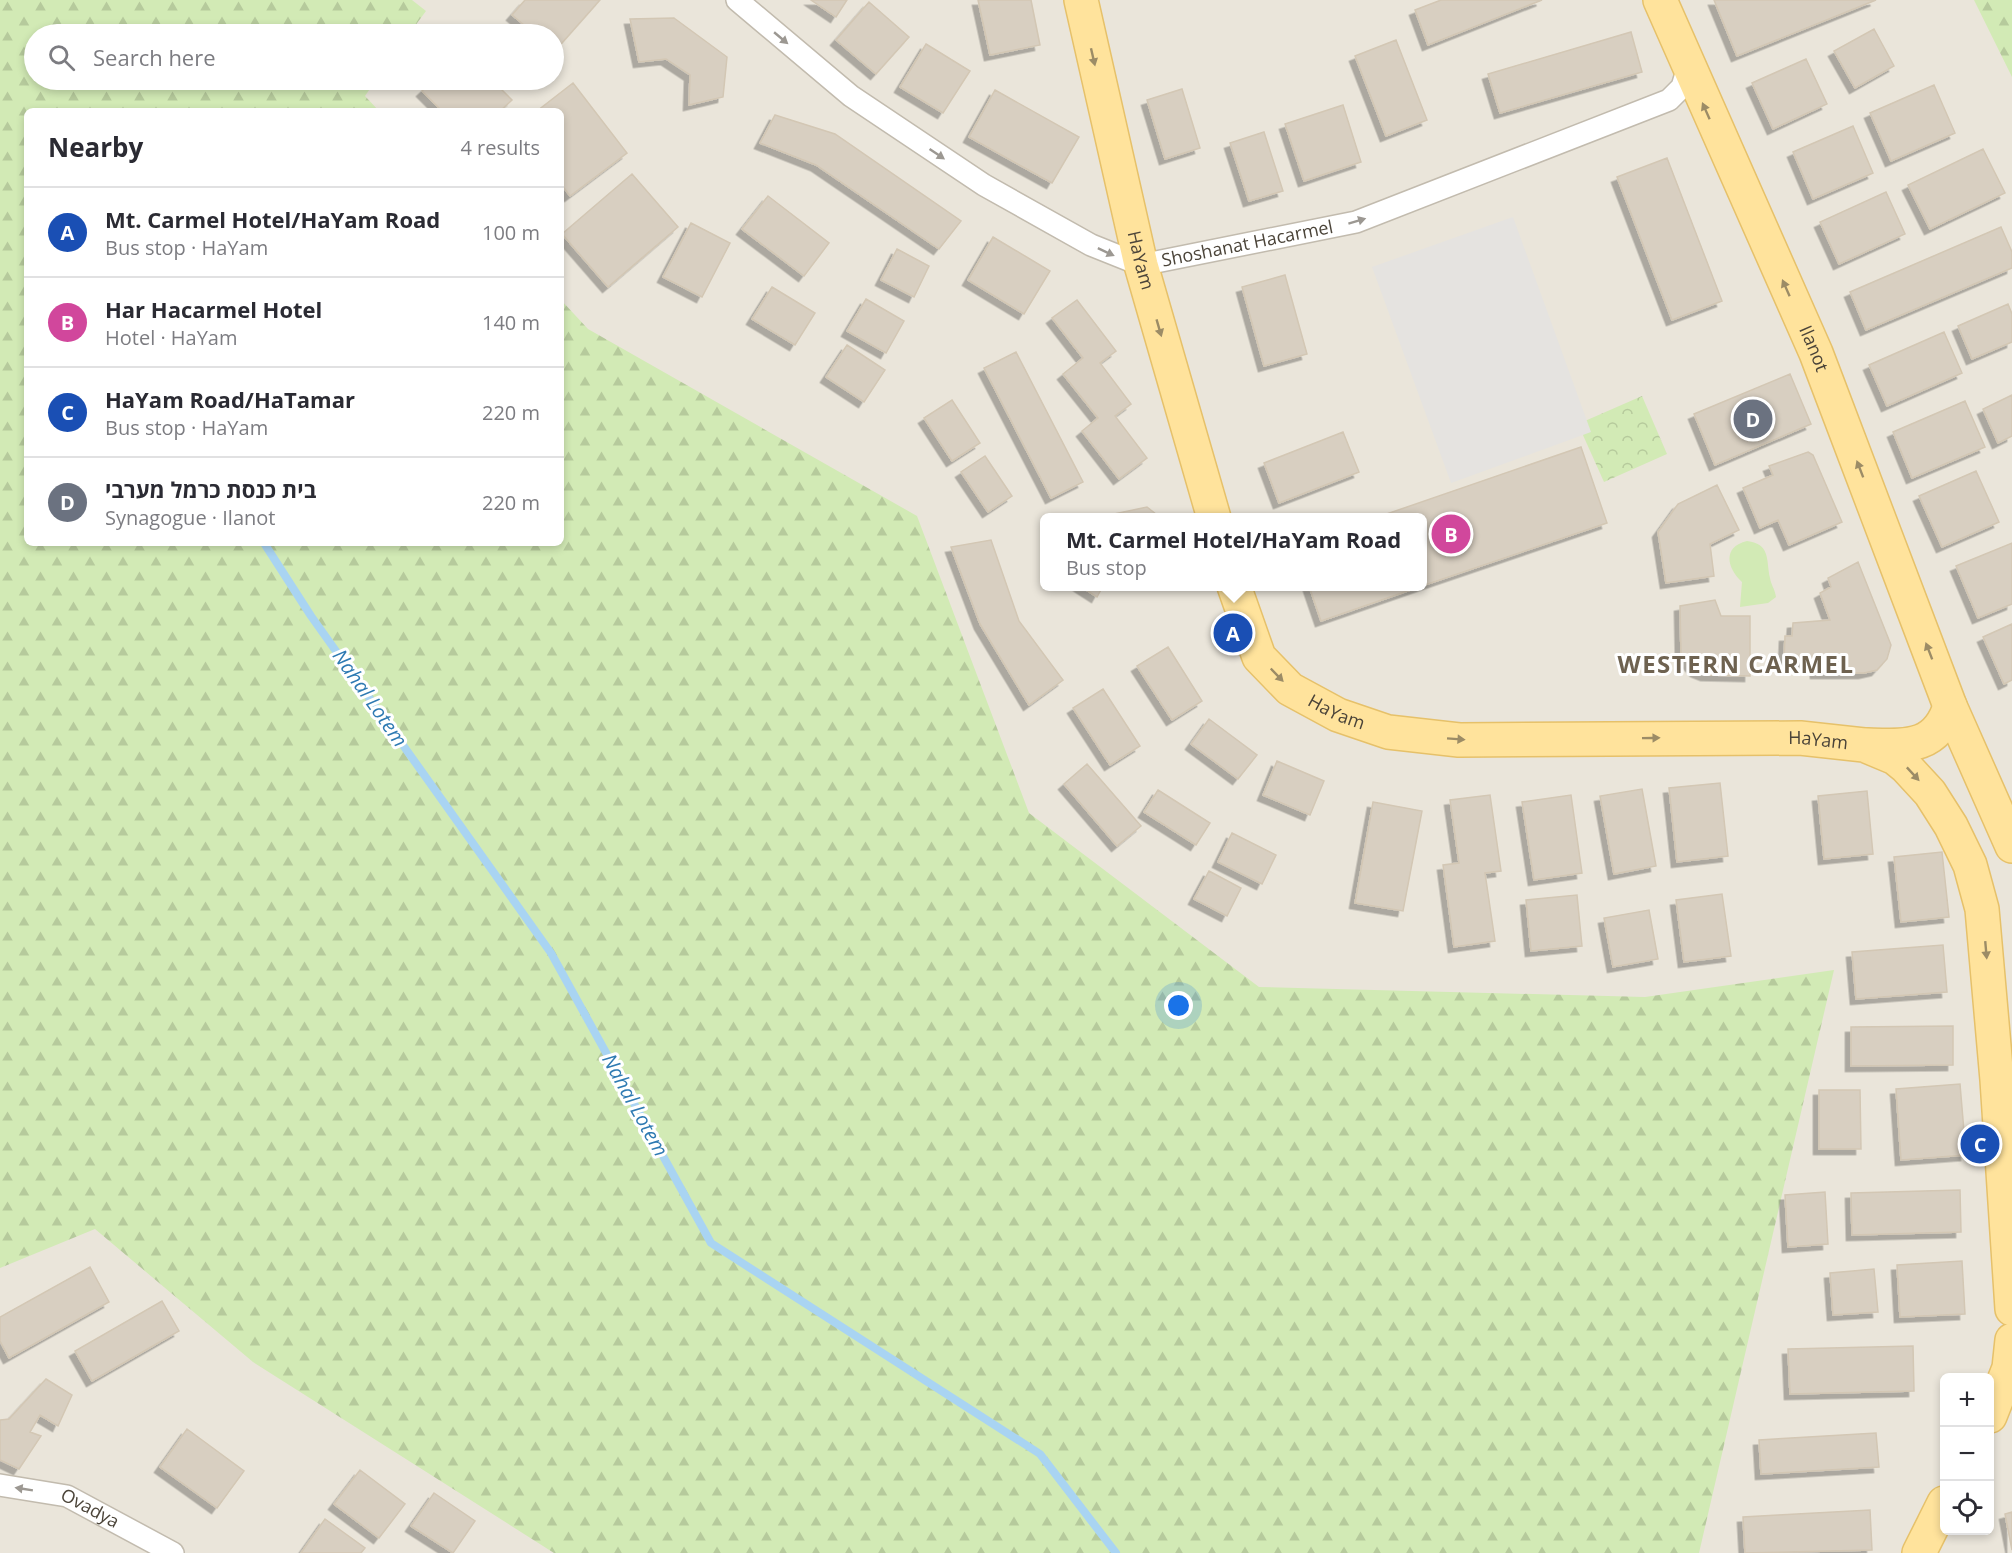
<!DOCTYPE html>
<html lang="en">
<head>
<meta charset="utf-8">
<style>
  body { margin:0; font-family:"Open Sans",Heebo,sans-serif; background:#f2f2f3; color:#2b2b33 }
  .controls { position:absolute; right:18px; bottom:18px; display:grid; overflow:hidden; border-radius:9px; box-shadow:0 3px 9px #0003 }
  .controls button { width:54px; height:54px; display:grid; place-items:center; padding:0; border:0; border-bottom:2px solid #e1e1e2; background:#fff; color:#2b2b33; font:30px sans-serif }
  .you { position:absolute; left:1179px; top:1006px; width:21px; height:21px; margin:-15px; border:4px solid #fff; border-radius:50%; background:#1a73e8; box-shadow:0 0 0 9px #1a73e833 }
  .badge { display:grid; place-items:center; width:39px; height:39px; border-radius:50%; background:#fc3f1d; color:#fff; font-size:20px; font-weight:700 }
  .pin { position:absolute; translate:-50% -50%; border:3px solid #fff; box-shadow:0 2px 6px #0006 }
  .popup { position:absolute; left:1040px; top:513px; width:387px; height:78px; box-sizing:border-box; display:grid; place-content:center; border-radius:9px; background:#fff; filter:drop-shadow(0 2px 4px #0005); font-size:20px; white-space:nowrap; color:#7c7c81 }
  .popup b { font-size:22px; color:#2b2b33 }
  .popup::after { content:''; position:absolute; left:50%; top:100%; margin-left:-12px; border:12px solid transparent; border-top-color:#fff }
  .list { margin:0; padding:0; list-style:none }
  h2 { display:flex; justify-content:space-between; align-items:center; height:78px; margin:0; padding:0 24px; font-size:26px }
  h2 small { font-size:20px; font-weight:400; color:#7c7c81 }
  .list li { display:grid; grid-template-columns:39px 1fr auto; gap:18px; align-items:center; box-sizing:border-box; height:90px; padding:0 24px; border-top:2px solid #e1e1e2 }
  .list b { display:block; font-size:22px; white-space:nowrap }
  .list p { margin:0; font-size:20px; white-space:nowrap; color:#7c7c81 }
  .list em { font-size:20px; font-style:normal; color:#7c7c81 }
  .icon { flex:none; width:33px; height:33px; fill:none; stroke:currentColor; stroke-width:2; stroke-linecap:round; stroke-linejoin:round }
  .map { position:relative; flex:none; width:2012px; height:1553px; overflow:hidden }
  .search { position:absolute; background:#fff; box-shadow:0 3px 9px #0003; left:24px; top:24px; width:540px; height:66px; display:flex; align-items:center; gap:15px; box-sizing:border-box; padding:0 21px; border-radius:33px; color:#7c7c81; font-size:22px }
  .panel { position:absolute; background:#fff; box-shadow:0 3px 9px #0003; left:24px; top:108px; width:540px; height:438px; border-radius:9px }
  .map>svg:first-child { display:block }
  .residential { fill:#eae5da; fill-rule:evenodd }
  .grass { fill:#d2eab5 }
  .forest { fill:url(#forest-firs) }
  .park { fill:url(#park-crowns) }
  .parking { fill:#e5e3e0 }
  .lines { fill:none; stroke-linecap:round; stroke-linejoin:round }
  .stream { stroke:#a9d4f2; stroke-width:8 }
  .building { fill:#d8cfc1; stroke:#d3c7b4; stroke-width:1.5; filter:url(#shadow) }
  .street-casing { stroke:#c2bbae; stroke-width:24 }
  .primary-casing { stroke:#e6c16a; stroke-width:36 }
  .street { stroke:#fff; stroke-width:21 }
  .primary { stroke:#ffe39c; stroke-width:33 }
  .oneway { fill:#9c9892 }
  .oneway2 { fill:#9c8c66 }
  .labels { text-anchor:middle; stroke-width:6; stroke-linejoin:round; paint-order:stroke }
  .street-label { font-size:18px; fill:#4b4439; stroke:#fff }
  .water-label { font-size:20px; font-style:italic; fill:#2e7ab2; stroke:#fff }
  .district-label { font-size:24px; font-weight:bold; letter-spacing:1.5px; fill:#6e6250; stroke:#fff }
</style>
</head>
<body>
<div class="map">
<svg width="2012" height="1553" viewBox="0 0 2012 1553">
  <defs>
    <pattern id="forest-firs" width="22" height="20" patternUnits="userSpaceOnUse" patternTransform="scale(1.5)"><rect width="22" height="20" fill="#d2eab5"/><path d="M5 1l3.5 6h-7zM16 11l3.5 6h-7z" fill="#b6ca9c"/></pattern>
    <pattern id="park-crowns" width="20" height="18" patternUnits="userSpaceOnUse" patternTransform="scale(1.5)"><rect width="20" height="18" fill="#d2eab5"/><path d="M2 6a3 3 0 1 1 6 0M12 15a3 3 0 1 1 6 0" fill="none" stroke="#b6ca9c"/></pattern>
    <filter id="shadow"><feDropShadow dx="-5.5" dy="5.5" stdDeviation="0" flood-color="#0004"/></filter>
  </defs>
  <rect width="100%" height="100%" fill="#f6f3ec"/>
  <!-- residential -->
  <path class="residential" d="M0,0H2012V1553H0ZM34,34H554V80H34ZM27,111H561V543H27ZM1044,518H1422V586H1044ZM1944,1378H1990V1530H1944Z"/>
  <!-- grass -->
  <path class="grass" d="M1747,541C1771,544 1766,560 1770,578C1771,585 1775,589 1776,597L1768,603L1740,607L1742,582C1727,568 1722,547 1747,541Z"/>
  <!-- forest -->
  <path class="forest" d="M0,0H412L426,11L409,34H34V80H376L365,96L379,111H27V543H561V300L588,329L917,516L1029,813L1259,987L1645,997L1834,970L1699,1553H554L253,1362L95,1229L0,1268Z
    M1974,0H2012V77Z"/>
  <!-- park -->
  <path class="park" d="M1642,396L1667,454L1604,482L1578,424Z"/>
  <!-- parking -->
  <path class="parking" d="M1513,217L1591,432L1451,483L1372,267Z"/>
  <g class="lines">
    <!-- stream -->
    <path class="stream" d="M264,543L311,616L551,953L711,1243L1040,1454L1116,1553"/>
  </g>
  <!-- building -->
  <path class="building" d="M525,0H600L554,52V34H535L512,15Z
    M811,0H847L836,17Z
    M978,0H1031L1040,45L990,55Z
    M1441,0H1542L1428,45L1415,10Z
    M1714,0H1876L1737,56Z
    M869,2L909,37L876,74L836,40Z
    M674,18L727,57L723,97L689,105L690,75L666,59L639,62L630,19Z
    M1874,29L1894,66L1855,88L1834,51Z
    M1631,32L1642,72L1500,113L1488,74Z
    M1396,40L1427,120L1386,136L1355,56Z
    M926,44L970,71L943,113L900,87Z
    M1806,59L1827,104L1773,129L1752,83Z
    M434,80H492L512,100L500,111H442L422,91Z
    M573,83L627,153L570,196L561,184V111H537Z
    M1934,85L1955,133L1891,161L1870,113Z
    M1182,89L1200,148L1165,159L1147,100Z
    M995,90L1079,137L1052,183L969,137Z
    M1343,105L1361,162L1304,181L1285,124Z
    M775,115L835,134L961,221L939,249L816,165L760,143Z
    M1853,126L1873,173L1813,199L1793,152Z
    M1264,132L1283,191L1249,201L1230,143Z
    M1983,149L2005,193L1930,229L1908,185Z
    M1667,158L1722,301L1672,320L1617,177Z
    M632,174L678,227L608,287L562,234Z
    M1886,192L1905,234L1839,264L1820,222Z
    M768,196L829,243L804,276L742,229Z
    M691,223L730,243L702,297L663,277Z
    M2001,227L2012,252V268L1866,330L1850,292Z
    M993,237L1050,271L1024,314L968,280Z
    M897,249L929,266L914,297L881,280Z
    M1285,275L1307,354L1264,366L1242,287Z
    M772,287L815,313L795,345L752,319Z
    M866,299L904,321L886,353L847,331Z
    M1077,300L1116,351L1100,363L1131,404L1115,416L1147,458L1119,479L1082,431L1098,418L1063,374L1083,358L1052,318Z
    M2008,304L2012,314V342L1972,359L1958,326Z
    M1944,332L1962,373L1887,406L1869,365Z
    M847,345L885,370L864,402L826,377Z
    M1016,352L1083,482L1051,498L984,368Z
    M1790,374L1811,424L1715,465L1694,414Z
    M2012,395V436L1998,443L1983,409Z
    M952,400L980,443L952,461L924,418Z
    M1965,401L1985,447L1912,478L1893,432Z
    M1343,432L1359,472L1279,503L1264,463Z
    M1581,447L1607,523L1422,586V518H1375Z
    M1808,452L1813,455L1842,522L1789,545L1778,520L1760,528L1743,488L1773,475L1769,466Z
    M985,456L1012,496L988,512L961,472Z
    M1976,471L1999,522L1942,547L1919,496Z
    M1717,485L1739,530L1710,544L1714,576L1666,583L1658,532L1678,504Z
    M1147,507L1161,518H1095Z
    M991,540L1019,621L1063,680L1029,705L980,624L951,547Z
    M2012,543V604L1978,618L1956,566Z
    M1858,562L1891,645L1887,659L1877,670L1864,673H1816L1815,662L1784,660L1785,636H1792L1793,623L1830,620L1820,593L1831,587L1828,578Z
    M1080,586H1103L1097,597Z
    M1309,586H1422L1321,621Z
    M1715,600L1721,616H1750V676L1706,675L1696,671L1681,654L1680,606Z
    M2012,624V680L2004,684L1983,637Z
    M1168,647L1202,701L1172,720L1137,666Z
    M1103,689L1140,746L1110,765L1073,708Z
    M1209,719L1257,755L1238,779L1191,744Z
    M1277,761L1324,781L1310,815L1263,795Z
    M1087,764L1141,826L1117,846L1064,784Z
    M1720,783L1728,856L1677,862L1669,788Z
    M1642,789L1656,866L1614,874L1600,796Z
    M1158,790L1210,823L1196,845L1144,812Z
    M1867,791L1873,854L1824,859L1818,796Z
    M1490,795L1501,871L1485,873L1495,941L1454,947L1443,865L1459,863L1450,800Z
    M1571,795L1582,873L1534,880L1522,802Z
    M1373,802L1422,811L1403,911L1355,903Z
    M1232,833L1276,855L1262,884L1218,862Z
    M1942,852L1949,917L1901,922L1894,857Z
    M1209,871L1241,888L1227,916L1194,899Z
    M1722,894L1731,956L1684,962L1676,900Z
    M1577,895L1582,946L1531,951L1526,900Z
    M1649,910L1658,959L1613,967L1604,918Z
    M1943,945L1947,992L1856,999L1852,952Z
    M1953,1026V1065L1851,1066V1027Z
    M1960,1084L1966,1155L1901,1160L1896,1089Z
    M1819,1090H1860L1861,1149H1819Z
    M1960,1190L1961,1232L1852,1235L1851,1193Z
    M1825,1192L1828,1244L1788,1247L1785,1195Z
    M1962,1261L1965,1314L1900,1317L1897,1265Z
    M90,1267L109,1302L9,1358L0,1341V1317Z
    M1874,1269L1878,1312L1833,1315L1830,1273Z
    M162,1301L179,1331L92,1381L75,1351Z
    M1913,1346L1914,1391L1790,1394L1788,1349Z
    M46,1379L72,1395L58,1426L40,1415L30,1432L41,1436L19,1469L0,1460V1420L9,1419Z
    M187,1429L244,1471L217,1508L160,1467Z
    M1876,1433L1879,1467L1761,1474L1759,1440Z
    M360,1470L405,1504L379,1538L334,1504Z
    M434,1493L475,1521L453,1553L411,1526Z
    M1870,1510L1872,1550L1745,1553L1743,1517Z
    M2012,1512V1550L2005,1514Z
    M325,1519L365,1548L361,1553H301Z"/>
  <g class="lines">
    <!-- street casing -->
    <g class="street-casing">
      <g id="street">
        <path id="s1" d="M737,0L851,96L984,185L1091,245L1141,265L1356,222L1669,100L1682,87L1688,67"/>
        <path id="s2" d="M0,1485L67,1496L173,1553"/>
      </g>
    </g>
    <!-- primary casing -->
    <g class="primary-casing">
      <g id="primary">
        <path id="s3" d="M1081,0L1141,265L1214,518"/>
        <path id="s4" d="M1660,0L1816,353L1950,706L2012,846"/>
        <path id="s5" d="M1234,586L1259,657L1290,689L1338,715L1388,732L1459,740L1800,738L1864,745L1895,758L1906,767L1930,793L1951,826L1970,865L1982,909L1997,1080L2012,1309"/>
        <path d="M1868,745C1906,746 1937,749 1950,706"/>
        <path d="M1990,1416L2009,1368L2012,1340"/>
        <path d="M1919,1553L1944,1503"/>
      </g>
    </g>
    <!-- street -->
    <use href="#street" class="street"/>
    <!-- primary -->
    <use href="#primary" class="primary"/>
  </g>
  <!-- one-way arrows -->
  <defs><path id="oneway-solid" d="M-6-.8H1V-3.2L6.5 0L1 3.2V.8H-6Z" transform="scale(1.5)"/></defs>
  <g class="oneway">
    <use href="#oneway-solid" transform="translate(781 38) rotate(40)"/>
    <use href="#oneway-solid" transform="translate(937 154) rotate(34)"/>
    <use href="#oneway-solid" transform="translate(1357 221) rotate(-17)"/>
    <use href="#oneway-solid" transform="translate(1106 252) rotate(25)"/>
    <use href="#oneway-solid" transform="translate(24 1489) rotate(-171)"/>
  </g>
  <g class="oneway2">
    <use href="#oneway-solid" transform="translate(1093 57) rotate(77)"/>
    <use href="#oneway-solid" transform="translate(1706 111) rotate(-114)"/>
    <use href="#oneway-solid" transform="translate(1786 288) rotate(-114)"/>
    <use href="#oneway-solid" transform="translate(1159 328) rotate(74)"/>
    <use href="#oneway-solid" transform="translate(1860 469) rotate(-111)"/>
    <use href="#oneway-solid" transform="translate(1929 651) rotate(-111)"/>
    <use href="#oneway-solid" transform="translate(1277 675) rotate(46)"/>
    <use href="#oneway-solid" transform="translate(1651 738) rotate(-1)"/>
    <use href="#oneway-solid" transform="translate(1456 739) rotate(4)"/>
    <use href="#oneway-solid" transform="translate(1913 774) rotate(47)"/>
    <use href="#oneway-solid" transform="translate(1986 950) rotate(85)"/>
  </g>
  <g class="labels">
    <!-- street labels -->
    <g class="street-label">
      <text dy="6" stroke="none"><textPath href="#s1" startOffset="594">Shoshanat Hacarmel</textPath></text>
      <text dy="6" stroke="none"><textPath href="#s3" startOffset="267">HaYam</textPath></text>
      <text dy="6" stroke="none"><textPath href="#s4" startOffset="381">Ilanot</textPath></text>
      <text dy="6" stroke="none"><textPath href="#s5" startOffset="172">HaYam</textPath></text>
      <text dy="6" stroke="none"><textPath href="#s5" startOffset="658">HaYam</textPath></text>
      <text dy="6" stroke="none"><textPath href="#s2" startOffset="94">Ovadya</textPath></text>
    </g>
    <!-- water labels -->
    <g class="water-label">
      <text transform="translate(370 698) rotate(55)" y="7">Nahal Lotem</text>
      <text transform="translate(635 1105) rotate(61)" y="7">Nahal Lotem</text>
    </g>
    <!-- district labels -->
    <g class="district-label">
      <text x="1736" y="673">WESTERN CARMEL</text>
    </g>
  </g>
</svg>
<div class="controls">
<button>+</button>
<button>−</button>
<button><svg class="icon" aria-label="locate" viewBox="0 0 24 24"><circle cx="12" cy="12" r="6"/><path d="M12 2v4M12 18v4M2 12h4M18 12h4"/></svg></button>
</div>
<div class="you"></div>
<div class="pin badge" style="left:1233px;top:633px;background:#1a4fb4">A</div>
<div class="popup"><b>Mt. Carmel Hotel/HaYam Road</b>Bus stop</div>
<div class="pin badge" style="left:1451px;top:534px;background:#d1479c">B</div>
<div class="pin badge" style="left:1980px;top:1144px;background:#1a4fb4">C</div>
<div class="pin badge" style="left:1753px;top:419px;background:#6b7280">D</div>
<div class="search"><svg class="icon" aria-label="search" viewBox="0 0 24 24"><circle cx="10" cy="10" r="6"/><path d="M15 15l6 6"/></svg>Search here</div>
<section class="panel">
<h2>Nearby<small>4 results</small></h2>
<ul class="list">
<li><span class="badge" style="background:#1a4fb4">A</span><div><b>Mt. Carmel Hotel/HaYam Road</b><p>Bus stop · HaYam</p></div><em>100 m</em></li>
<li><span class="badge" style="background:#d1479c">B</span><div><b>Har Hacarmel Hotel</b><p>Hotel · HaYam</p></div><em>140 m</em></li>
<li><span class="badge" style="background:#1a4fb4">C</span><div><b>HaYam Road/HaTamar</b><p>Bus stop · HaYam</p></div><em>220 m</em></li>
<li><span class="badge" style="background:#6b7280">D</span><div><b>בית כנסת כרמל מערבי</b><p>Synagogue · Ilanot</p></div><em>220 m</em></li>
</ul>
</section>
</div>
</body>
</html>
